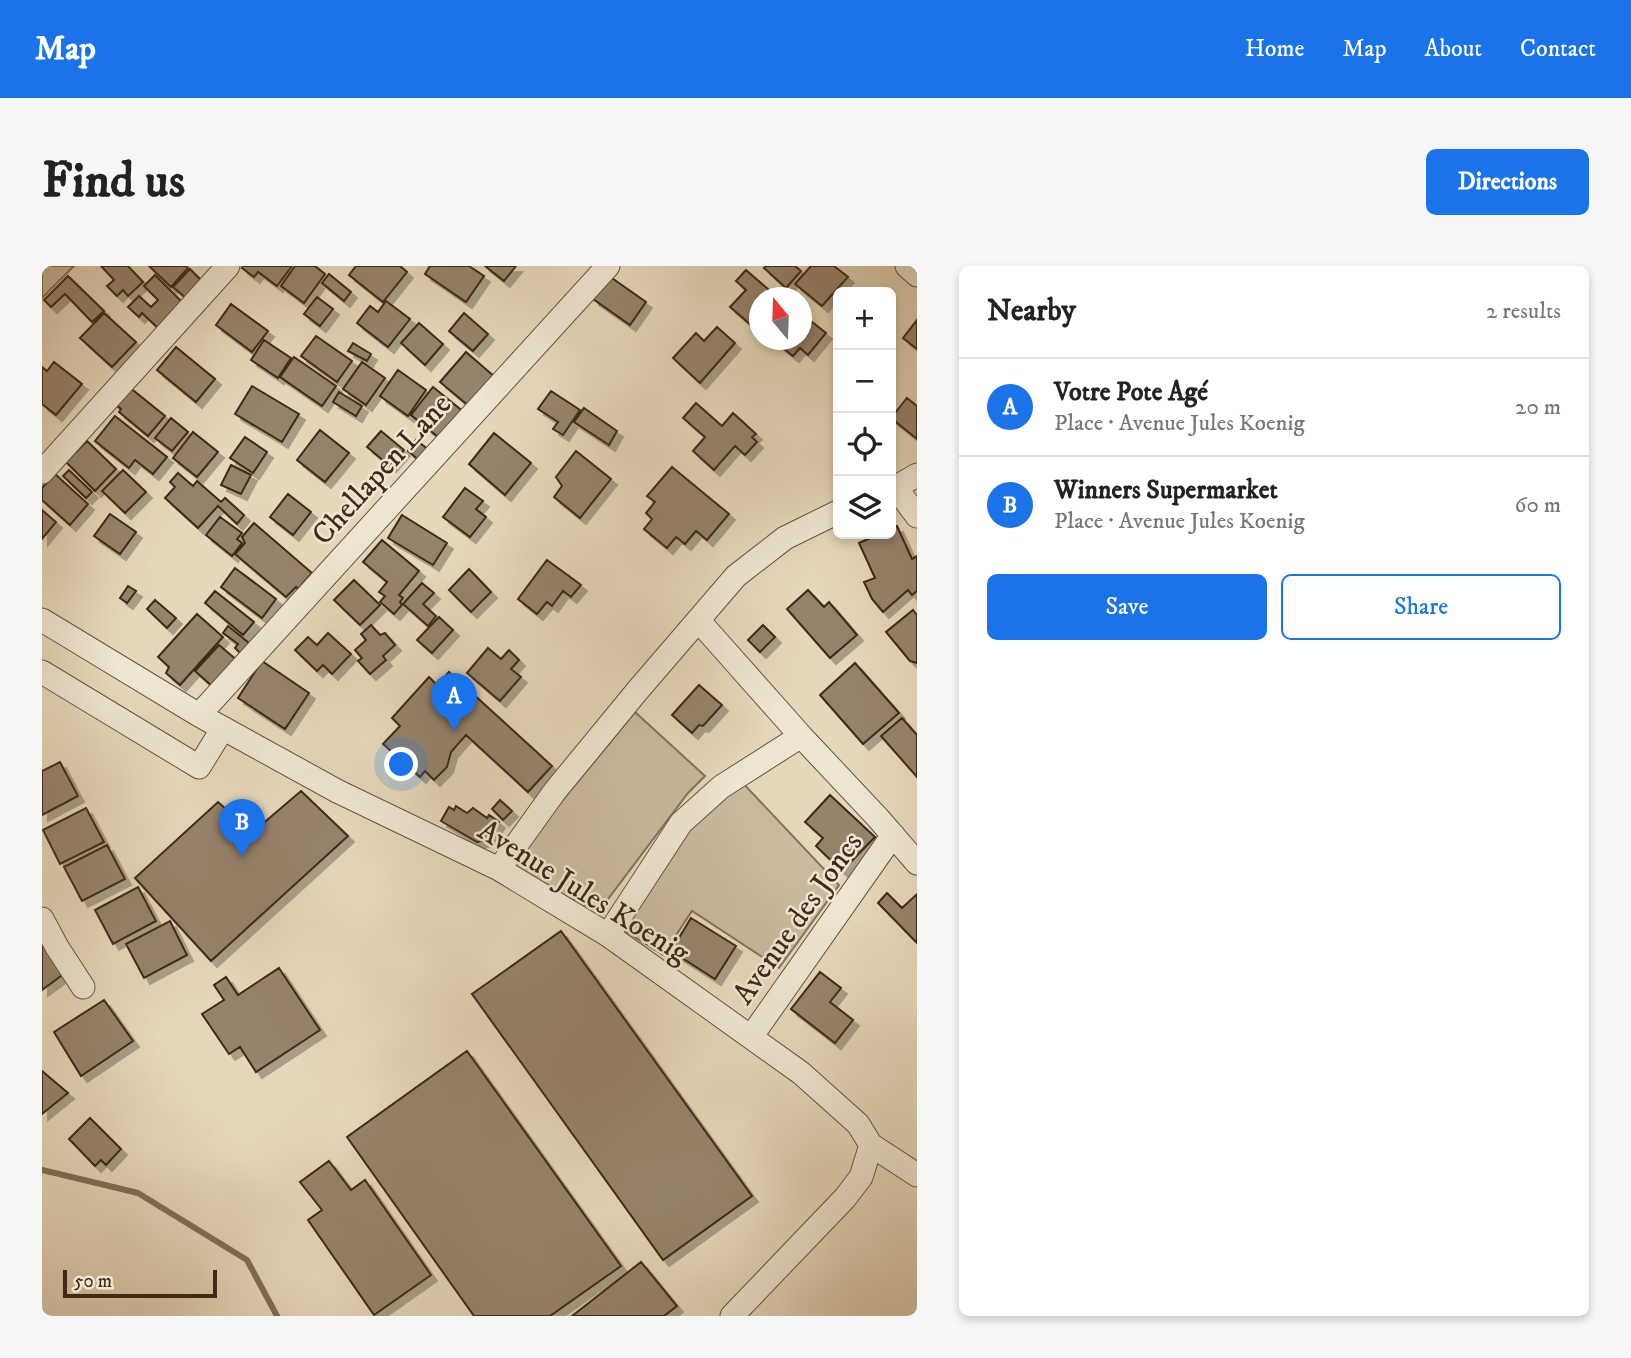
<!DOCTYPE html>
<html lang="en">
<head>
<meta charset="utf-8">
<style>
  body { margin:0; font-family:"IM FELL DW Pica",serif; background:#f6f6f6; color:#222 }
  .controls { position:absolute; right:21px; top:21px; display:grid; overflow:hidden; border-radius:10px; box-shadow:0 4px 10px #0003 }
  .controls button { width:63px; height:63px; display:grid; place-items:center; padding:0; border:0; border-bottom:2px solid #e0e0e0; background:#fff; color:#222; font:35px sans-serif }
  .compass { position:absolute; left:707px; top:21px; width:63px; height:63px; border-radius:50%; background:#fff; box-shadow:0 4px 10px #0003; rotate:341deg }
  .scale { position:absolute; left:21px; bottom:18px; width:154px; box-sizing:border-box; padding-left:7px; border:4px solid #402918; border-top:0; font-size:19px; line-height:24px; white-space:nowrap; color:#402918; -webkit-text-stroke:5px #eee5d2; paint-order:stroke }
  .you { position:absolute; left:360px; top:499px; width:24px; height:24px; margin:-18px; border:5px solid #fff; border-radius:50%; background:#1a73e8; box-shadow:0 0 0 10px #1a73e833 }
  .badge { display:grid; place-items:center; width:46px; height:46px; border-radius:50%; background:#1a73e8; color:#fff; font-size:23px; font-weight:700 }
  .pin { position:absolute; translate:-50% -58px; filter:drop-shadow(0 2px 4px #0008) }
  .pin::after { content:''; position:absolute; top:37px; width:24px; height:21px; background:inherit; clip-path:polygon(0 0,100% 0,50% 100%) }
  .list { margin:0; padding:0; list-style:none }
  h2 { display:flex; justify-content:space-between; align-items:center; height:91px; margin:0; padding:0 28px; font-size:30px }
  h2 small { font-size:23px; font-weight:400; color:#767676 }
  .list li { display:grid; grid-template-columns:46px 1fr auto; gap:21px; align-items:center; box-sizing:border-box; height:98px; padding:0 28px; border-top:2px solid #e0e0e0 }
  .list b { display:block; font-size:26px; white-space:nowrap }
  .list p { margin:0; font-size:23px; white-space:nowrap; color:#767676 }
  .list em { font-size:23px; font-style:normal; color:#767676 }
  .actions { display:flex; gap:14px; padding:21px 28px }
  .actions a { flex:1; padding:16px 0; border:2px solid #1a73e8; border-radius:10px; text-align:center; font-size:24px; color:#1a73e8 }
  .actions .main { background:#1a73e8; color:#fff }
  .icon { flex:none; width:38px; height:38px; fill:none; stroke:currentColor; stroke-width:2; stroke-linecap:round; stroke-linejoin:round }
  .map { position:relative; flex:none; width:875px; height:1050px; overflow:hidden; border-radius:10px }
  header { display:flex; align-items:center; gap:42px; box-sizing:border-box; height:98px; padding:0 35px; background:#1a73e8; color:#fff }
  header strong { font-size:33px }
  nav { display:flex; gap:38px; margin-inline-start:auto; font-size:24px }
  .intro { display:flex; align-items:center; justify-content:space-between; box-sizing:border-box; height:168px; padding:0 42px }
  h1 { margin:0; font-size:49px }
  .button { padding:18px 32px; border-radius:10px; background:#1a73e8; color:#fff; font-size:24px; font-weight:700 }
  main { display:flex; gap:42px; padding:0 42px }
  aside { flex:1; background:#fff; border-radius:10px; box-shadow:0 4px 10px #0003 }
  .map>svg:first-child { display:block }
  .green { fill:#c9b99e; stroke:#84715b; stroke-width:2 }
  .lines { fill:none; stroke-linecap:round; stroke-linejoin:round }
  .stream { stroke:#816e58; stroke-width:6 }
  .building { fill:#96836c; stroke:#402918; stroke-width:2; filter:url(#shadow) }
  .minor-casing { stroke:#695440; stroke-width:25 }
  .minor { stroke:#eee5d2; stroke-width:23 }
  .labels { text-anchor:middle; stroke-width:5; stroke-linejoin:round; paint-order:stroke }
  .street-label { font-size:30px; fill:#402918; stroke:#eee5d2 }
</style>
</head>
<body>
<header>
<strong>Map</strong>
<nav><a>Home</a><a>Map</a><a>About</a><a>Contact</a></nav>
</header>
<div class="intro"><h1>Find us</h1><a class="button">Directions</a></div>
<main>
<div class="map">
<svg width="875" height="1050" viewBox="0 0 875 1050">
  <defs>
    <filter id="shadow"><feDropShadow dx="6" dy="6" stdDeviation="0" flood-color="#0004"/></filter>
  </defs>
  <rect width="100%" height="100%" fill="#e5d7b9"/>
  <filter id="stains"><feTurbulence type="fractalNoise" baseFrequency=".00286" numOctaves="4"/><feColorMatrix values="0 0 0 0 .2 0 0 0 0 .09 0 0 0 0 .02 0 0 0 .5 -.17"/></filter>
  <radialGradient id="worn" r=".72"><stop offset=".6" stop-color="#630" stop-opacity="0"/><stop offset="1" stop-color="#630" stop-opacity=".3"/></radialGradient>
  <!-- green -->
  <path class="green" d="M0,0H32L0,32Z
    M593,446L663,510L646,527L557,645L511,625L469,597Z
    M697,513L797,619L737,702L650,645L621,689L578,662L649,555Z"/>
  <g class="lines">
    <!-- stream -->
    <path class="stream" d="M0,904L96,927L205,994L235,1050"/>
  </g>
  <!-- building -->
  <path class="building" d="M59,0H86L101,16L86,30L81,24L75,30L65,20L72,14Z
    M107,0H144L146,2L129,21Z
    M201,0H250L235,20L216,6L212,11L200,2Z
    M253,0H273L283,8L262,37L239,20Z
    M314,0H358L365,6L341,36L307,9Z
    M388,0H427L442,10L424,36L383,8Z
    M443,0H474L462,15Z
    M724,0H753L759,5L744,22L722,2Z
    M769,0H792L806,11L780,40L753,18Z
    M148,3L161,16L145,33L131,21Z
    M704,4L734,30L718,32V49L709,59L688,41L704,24L694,15Z
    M287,8L309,26L302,35L280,17Z
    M113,9L142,38L117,63L100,47L97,51L86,41L97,30L109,41L116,34L102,20Z
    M26,10L62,45L50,56L23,28L9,41L2,34Z
    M567,10L604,36L588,59L551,33Z
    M275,31L291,43L278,60L262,48Z
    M344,35L368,53L346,81L315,57L328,40L336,46Z
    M189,38L226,65L210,86L174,59Z
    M62,47L94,76L70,101L38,72Z
    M422,47L446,68L431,85L407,65Z
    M760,48L784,67L766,89L758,82L751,90L731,74H760Z
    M875,54V83L861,72Z
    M377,57L401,78L383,99L359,77Z
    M675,61L693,77L658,117L631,92L654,67L662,75Z
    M274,70L310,95L295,116L259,90Z
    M222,74L249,92L236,112L209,94Z
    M311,77L329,88L325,95L306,85Z
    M134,81L173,113L154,136L115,104Z
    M424,86L453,111L428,141L398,116Z
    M252,91L294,120L280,140L238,111Z
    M12,96L40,118L14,149L0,138V101L5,105Z
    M320,96L343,112L324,139L301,123Z
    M356,104L384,124L366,150L338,130Z
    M81,116L123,150L106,170L77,146L79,143L67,133Z
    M210,120L257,148L240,176L193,148Z
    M391,121L423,147L401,175L369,149Z
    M509,125L538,144L521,169L511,163L516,156L496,143Z
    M297,126L320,140L314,150L291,136Z
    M865,132L875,140V173L849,152Z
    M654,137L680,160L691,147L714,168L710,171L715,176L703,189L693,180L672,204L651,185L663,171L641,152Z
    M542,142L575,165L567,179L532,156Z
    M73,150L125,191L111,208L93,194L87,202L53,175Z
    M129,152L146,166L130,185L113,172Z
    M278,164L307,187L283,216L255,194Z
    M339,165L362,184L348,200L325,181Z
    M151,166L176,186L155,211L131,192Z
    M452,167L489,197L463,229L427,198Z
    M203,171L225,186L211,207L188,192Z
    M374,174L387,184L378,195L366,185Z
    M45,175L74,203L53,225L24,196Z
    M534,185L569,213L538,252L512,231L520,220L514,211Z
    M189,199L209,209L199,228L179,219Z
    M630,201L687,248L665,274L654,265L643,278L634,271L625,282L602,263L610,253L604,247L613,236L605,230Z
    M27,204L50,226L44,232L21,210Z
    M81,204L104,226L83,247L60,225Z
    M136,207L151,220L155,215L179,236L183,232L202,249L195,258L176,240L156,262L123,232L133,221L128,216Z
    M13,208L46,238L28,259L0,234V222Z
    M423,222L441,235L434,243L444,251L428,271L401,251Z
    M246,228L269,246L251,269L228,251Z
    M0,244L14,256L0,273Z
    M68,248L94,266L78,288L52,270Z
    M360,249L405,277L391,299L346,272Z
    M178,251L200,267L195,273L200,277L190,290L164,269Z
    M212,257L270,307L256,323L254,321L244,331L193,288L203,277L200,271Z
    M855,260L870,293L875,290V325L870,329L866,324L841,346L830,333L822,316L833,312L817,277L837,268H849V262Z
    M340,274L377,305L357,329L361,332L358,336L360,339L352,348L338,336L343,330L337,326L345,316L321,296Z
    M505,294L539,319L529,331L521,325L510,340L505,336L495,348L476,333Z
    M193,302L234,333L220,352L179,321Z
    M427,303L449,326L429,346L407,324Z
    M312,314L338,339L318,359L292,334Z
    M380,317L392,327L381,338L394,350L386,360L361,338Z
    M86,320L94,325L85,337L78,332Z
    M766,324L782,341L787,336L815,369L788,392L745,343Z
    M173,325L212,356L201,369L163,337Z
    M113,334L134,352L125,362L105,343Z
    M871,344L875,349V397L868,395L844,366Z
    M155,348L181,371L138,419L124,407L127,401L116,391Z
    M397,351L411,364L390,387L375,374Z
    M329,359L338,369L343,367L353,379L341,390L344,394L328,408L316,395L320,392L313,384L324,374L319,368Z
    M721,359L733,371L718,386L706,374Z
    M186,360L207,377L199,388L193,382L196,378L181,367Z
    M286,367L309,388L290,408L281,399L275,405L253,384L266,371L275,379Z
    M177,379L196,395L172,422L153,405Z
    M446,382L459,393L467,384L477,394L469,403L479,411L458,435L425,407Z
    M220,395L267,427L243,463L196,432Z
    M813,397L857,447L821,478L778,429Z
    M407,406L510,500L486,526L424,469L409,486L405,501L392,514L383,505L378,511L341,478L358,460L350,452L387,411L395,419Z
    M657,419L680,439L661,460L657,459L650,467L630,449Z
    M860,452L875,469V511L839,470Z
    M18,496L36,530L0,549V505Z
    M259,525L306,570L169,695L93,612L176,536L211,566Z
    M788,529L833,571L800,605L774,580L781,572L763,556Z
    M458,534L470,545L461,554L450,543Z
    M414,540L425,547L431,542L445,552L447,549L457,556L445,574L435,576L399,555L407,541L412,544Z
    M44,542L62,576L18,598L1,564Z
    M65,579L83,613L40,635L22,601Z
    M96,621L114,655L71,678L53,644Z
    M845,627L860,642L875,628V677L836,637Z
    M649,652L694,680L673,713L629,685Z
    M128,655L145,689L102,712L84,678Z
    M519,665L710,930L621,994L430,728Z
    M0,668L23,707L0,724Z
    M237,702L278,764L214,806L198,781L187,788L160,748L182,734L172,719L184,711L196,729Z
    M778,706L799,722L788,736L811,754L793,777L749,743Z
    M62,734L91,775L39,810L12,766Z
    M425,785L579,1000L508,1050H432L305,871Z
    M0,805L26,827L0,848Z
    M48,852L79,883L64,899L59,894L53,900L27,873Z
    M287,895L309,924L323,914L389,1009L332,1049L266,954L280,944L258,916Z
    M599,996L635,1040L622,1050H530Z"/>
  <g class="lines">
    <!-- minor casing -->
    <g class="minor-casing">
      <path id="minor" d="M865,0L875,9
        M0,206L186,0
        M854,222L875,250
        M849,224L875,209
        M0,354L157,449L295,525L457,603L566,669L759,807L816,858L829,879L819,911L803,932L690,1050
        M656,354L759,470L836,552L875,597
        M0,406L157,501L181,462
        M157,449L566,0
        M457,603L513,525L596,424L694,310L743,272L796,246
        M0,653L15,681L41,721
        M566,669L639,557L679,521L759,470
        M709,771L851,569
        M829,879L875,909"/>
    </g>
    <!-- minor -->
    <use href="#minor" class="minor"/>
  </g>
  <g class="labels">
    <!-- street labels -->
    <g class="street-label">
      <text transform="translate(339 203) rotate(-48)" y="10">Chellapen Lane</text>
      <text transform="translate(542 625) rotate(32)" y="10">Avenue Jules Koenig</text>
      <text transform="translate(755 652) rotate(-55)" y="10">Avenue des Joncs</text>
    </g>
  </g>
  <rect width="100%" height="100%" filter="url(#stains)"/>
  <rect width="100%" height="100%" fill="url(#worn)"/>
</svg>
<div class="controls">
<button>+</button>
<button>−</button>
<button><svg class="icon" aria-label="locate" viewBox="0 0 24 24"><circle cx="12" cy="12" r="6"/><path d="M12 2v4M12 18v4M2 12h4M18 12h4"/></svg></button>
<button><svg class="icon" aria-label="layers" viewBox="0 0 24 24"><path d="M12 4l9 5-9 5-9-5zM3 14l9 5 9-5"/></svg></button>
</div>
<svg class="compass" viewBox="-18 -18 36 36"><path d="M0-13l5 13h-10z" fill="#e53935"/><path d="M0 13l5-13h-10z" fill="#767676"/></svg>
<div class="scale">50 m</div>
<div class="you"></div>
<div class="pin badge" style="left:412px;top:465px">A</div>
<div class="pin badge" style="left:200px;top:591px">B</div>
</div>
<aside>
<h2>Nearby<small>2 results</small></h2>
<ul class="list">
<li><span class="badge">A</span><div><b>Votre Pote Agé</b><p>Place · Avenue Jules Koenig</p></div><em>20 m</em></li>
<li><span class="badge">B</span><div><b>Winners Supermarket</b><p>Place · Avenue Jules Koenig</p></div><em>60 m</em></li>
</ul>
<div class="actions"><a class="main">Save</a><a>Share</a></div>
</aside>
</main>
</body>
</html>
